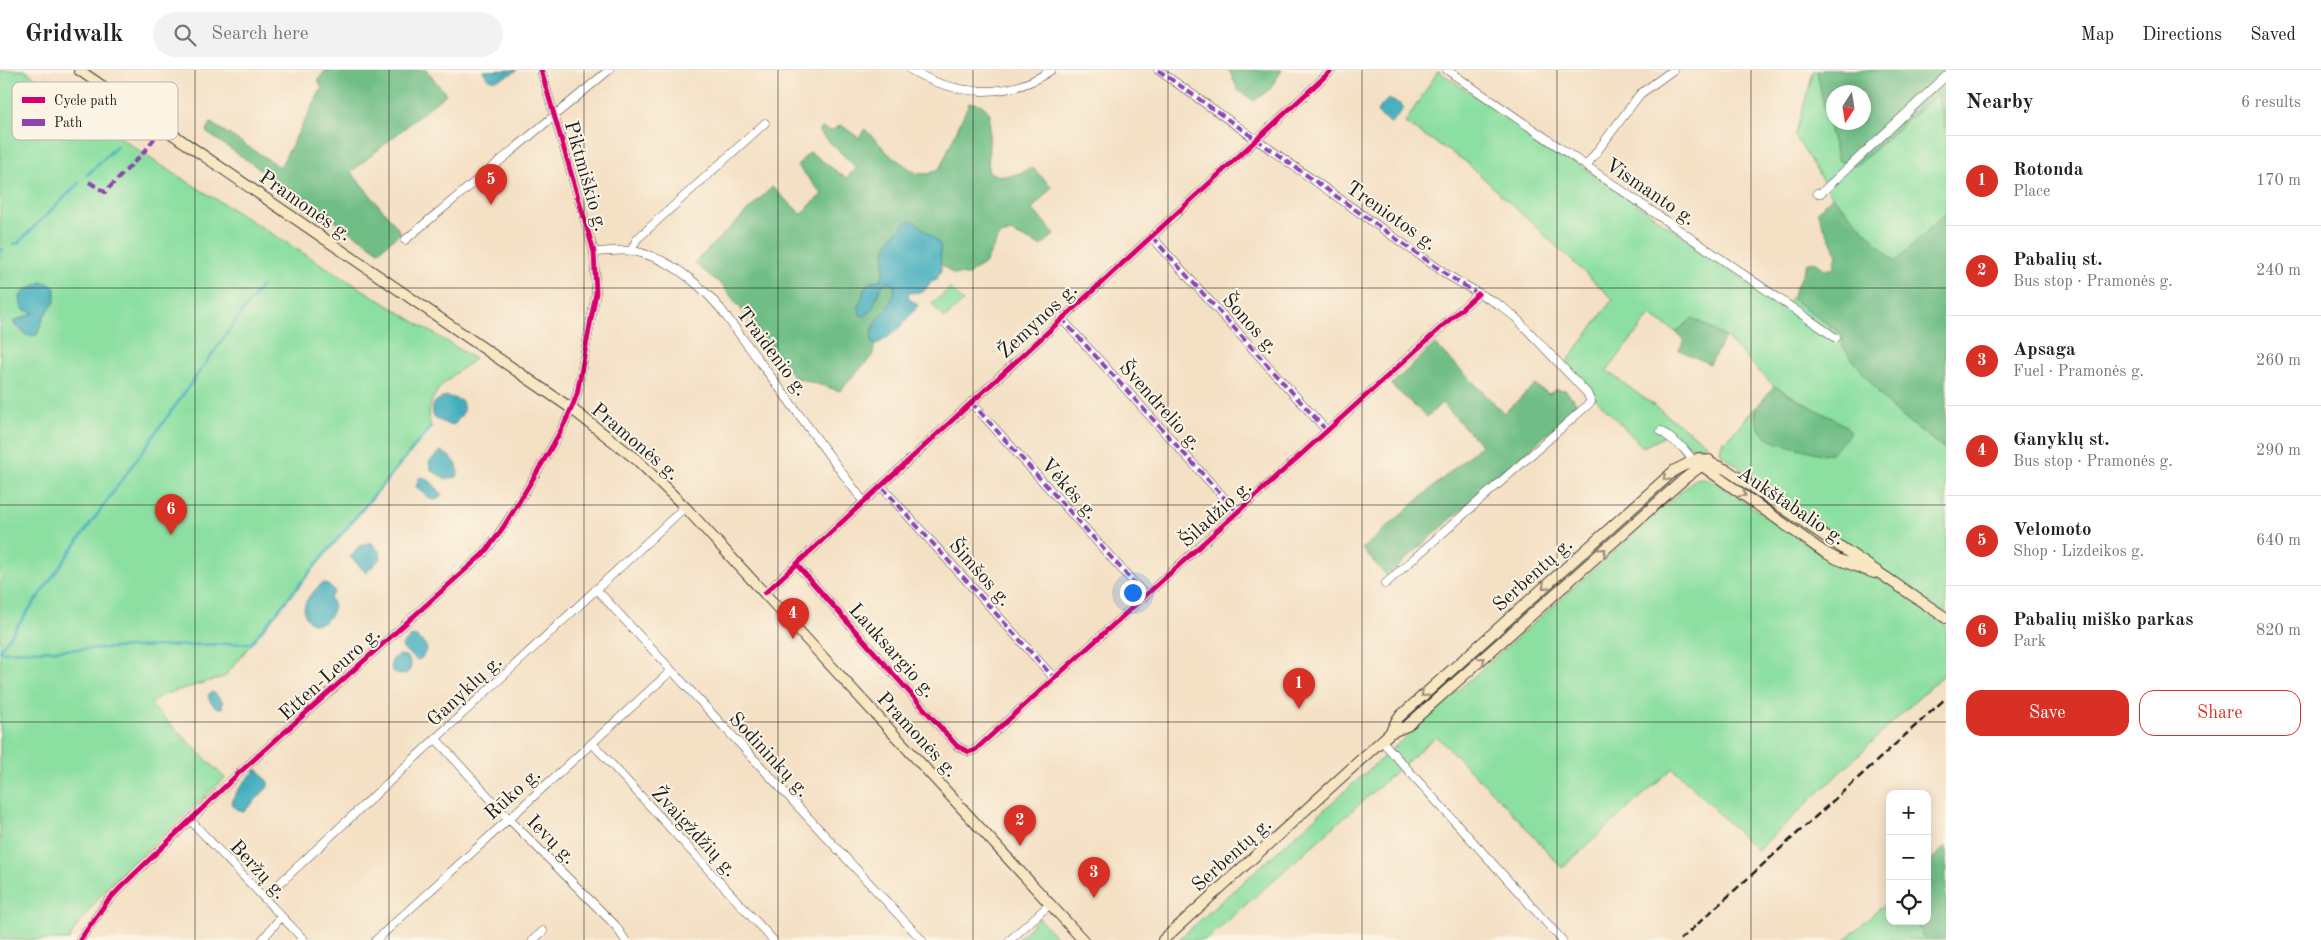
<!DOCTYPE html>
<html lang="en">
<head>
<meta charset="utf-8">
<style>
  body { margin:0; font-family:"Old Standard TT",serif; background:#f2f2f2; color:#222 }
  .controls { position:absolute; right:15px; bottom:15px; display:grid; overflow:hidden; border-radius:10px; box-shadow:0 2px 12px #0003 }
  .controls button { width:45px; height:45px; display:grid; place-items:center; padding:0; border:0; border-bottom:1px solid #e0e0e0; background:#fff; color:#222; font:25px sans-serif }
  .compass { position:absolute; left:1826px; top:15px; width:45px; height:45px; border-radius:50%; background:#fff; box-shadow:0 2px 12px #0003; rotate:192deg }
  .you { position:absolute; left:1132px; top:522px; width:18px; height:18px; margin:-12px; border:4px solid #fff; border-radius:50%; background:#1a73e8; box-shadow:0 0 0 8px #1a73e833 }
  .badge { display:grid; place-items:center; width:32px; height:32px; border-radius:50%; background:#d93025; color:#fff; font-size:16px; font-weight:700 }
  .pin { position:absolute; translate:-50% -41px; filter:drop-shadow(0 1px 2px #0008) }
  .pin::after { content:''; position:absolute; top:26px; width:18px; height:15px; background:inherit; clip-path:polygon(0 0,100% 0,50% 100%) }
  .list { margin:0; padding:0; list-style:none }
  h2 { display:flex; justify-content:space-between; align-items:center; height:65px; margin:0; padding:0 20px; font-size:21px }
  h2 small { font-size:16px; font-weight:400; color:#767676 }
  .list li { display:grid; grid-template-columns:32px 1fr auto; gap:15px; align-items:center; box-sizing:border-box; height:90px; padding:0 20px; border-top:1px solid #e0e0e0 }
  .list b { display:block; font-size:19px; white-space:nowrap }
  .list p { margin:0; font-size:16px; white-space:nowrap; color:#767676 }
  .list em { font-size:16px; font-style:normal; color:#767676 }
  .actions { display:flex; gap:10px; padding:15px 20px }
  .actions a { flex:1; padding:11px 0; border:1px solid #d93025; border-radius:15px; text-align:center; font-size:18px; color:#d93025 }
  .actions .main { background:#d93025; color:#fff }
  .icon { flex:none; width:28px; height:28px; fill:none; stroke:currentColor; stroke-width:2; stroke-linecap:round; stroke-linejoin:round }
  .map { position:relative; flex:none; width:1946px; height:870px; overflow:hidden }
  header { display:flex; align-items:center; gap:30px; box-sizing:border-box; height:70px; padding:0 25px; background:#fff; border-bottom:1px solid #e0e0e0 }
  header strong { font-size:24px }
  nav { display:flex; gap:28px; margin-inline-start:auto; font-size:18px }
  .search { width:350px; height:45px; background:#f2f2f2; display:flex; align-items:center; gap:12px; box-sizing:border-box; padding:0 18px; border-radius:28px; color:#767676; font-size:19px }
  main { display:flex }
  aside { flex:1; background:#fff }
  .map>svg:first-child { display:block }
  .green { fill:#8bdfa0; stroke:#547e5e; fill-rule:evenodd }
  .forest { fill:#70be86; stroke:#466d51; fill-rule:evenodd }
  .water { fill:#40adbe; stroke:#2e646d }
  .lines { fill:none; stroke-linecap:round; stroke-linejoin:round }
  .stream { stroke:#40adbe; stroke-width:2.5 }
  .minor-casing { stroke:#3c3935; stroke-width:9 }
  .secondary-casing { stroke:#3c3935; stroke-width:12 }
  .minor { stroke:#fff; stroke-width:8 }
  .secondary { stroke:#f9e7c3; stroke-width:10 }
  .rail { stroke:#1c1c1c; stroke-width:2.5; stroke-dasharray:8 4; stroke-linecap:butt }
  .quiet { stroke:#8e44ad; stroke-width:4; stroke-dasharray:8 4; stroke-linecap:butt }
  .cycleway-casing { stroke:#fcf5e5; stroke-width:8 }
  .cycleway { stroke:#d6006c; stroke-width:5 }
  .oneway { stroke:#968c78 }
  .grid { fill:none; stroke:#1c1c1c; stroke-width:1; stroke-opacity:0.55 }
  .labels { text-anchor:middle; stroke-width:4; stroke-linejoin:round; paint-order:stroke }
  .street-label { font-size:20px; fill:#1c1c1c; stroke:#fcf5e5 }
  .key { fill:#fcf5e5; stroke:#b9b4a9; stroke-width:1 }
  .key-label { font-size:14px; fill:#1c1c1c }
</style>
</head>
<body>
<header>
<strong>Gridwalk</strong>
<div class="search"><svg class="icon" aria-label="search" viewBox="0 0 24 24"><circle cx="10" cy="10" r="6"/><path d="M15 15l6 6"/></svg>Search here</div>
<nav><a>Map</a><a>Directions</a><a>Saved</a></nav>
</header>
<main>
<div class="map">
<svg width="1946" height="870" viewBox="0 0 1946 870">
  <rect width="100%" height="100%" fill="#fcf5e5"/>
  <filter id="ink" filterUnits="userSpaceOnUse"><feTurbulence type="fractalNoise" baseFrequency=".02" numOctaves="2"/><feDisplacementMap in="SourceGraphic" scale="10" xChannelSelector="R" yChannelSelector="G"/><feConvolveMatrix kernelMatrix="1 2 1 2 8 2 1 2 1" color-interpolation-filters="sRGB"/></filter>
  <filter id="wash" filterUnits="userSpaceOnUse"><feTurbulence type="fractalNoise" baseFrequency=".0096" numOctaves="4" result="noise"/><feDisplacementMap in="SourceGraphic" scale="20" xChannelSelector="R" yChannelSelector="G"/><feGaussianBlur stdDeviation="1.12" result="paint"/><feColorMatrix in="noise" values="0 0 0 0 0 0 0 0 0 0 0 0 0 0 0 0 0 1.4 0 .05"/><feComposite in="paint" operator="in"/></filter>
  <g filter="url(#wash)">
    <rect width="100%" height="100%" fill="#f4e0c4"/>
    <!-- green -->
    <path class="green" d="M0,0H24L157,93L475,289C451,307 422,323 431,357L224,607L161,625L151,635L225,708L108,816L78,854L69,870H0ZM55,232L44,246L37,265L24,264L14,251L34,244V241H29Z
      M1814,0H1817L1823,32L1838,91L1857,95L1937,24L1946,63V143L1895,192L1832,126L1795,66Z
      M1438,1L1626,126L1782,237L1791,228L1843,265L1891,338L1946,380V545L1722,385L1720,380L1723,370L1725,372L1756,337L1755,346L1778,373L1796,376L1806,334L1774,316L1725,267L1694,249L1676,262L1650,245L1607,301L1706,374L1699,378L1692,377L1668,359L1661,368L1643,377L1564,296L1613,229L1465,91L1405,53Z
      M950,218L963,232L945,248L932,234Z
      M1704,408L1712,410L1819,482L1835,491L1888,513L1946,555V602L1757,781L1673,698L1562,798L1510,740L1436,666L1206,870H1178L1695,409Z
      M1890,829V851H1915L1925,870H1845Z
      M1039,848L1059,870H1017Z"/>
    <!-- forest -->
    <path class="forest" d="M326,0H426L446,24L351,102L397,157L400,163L379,181L206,62L211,53L280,97L322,18L318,10Z
      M1229,0H1282L1270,19L1254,31L1238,20Z
      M1817,0H1946V63L1937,24L1857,95L1838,91L1823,32ZM1834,22H1864V52H1834Z
      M969,33C980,33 984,35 990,44L988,101C1004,111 1017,104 1033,98L1052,117L1032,139L1055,164L1041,176L1011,162L999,166L986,192L968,205L953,204L940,193V174L885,182L884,204L880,210L871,212L859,234L860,245L877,226L880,216L886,212L892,213C901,225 885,234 881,245C877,254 875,264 872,273L875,275L872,286L840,321L794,307L722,215L694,193L772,117L801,144L822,124L797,95L810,82L846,108L857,98L818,61L821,58L831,61L841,55L859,68L865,59L890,85L916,103L929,104L940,98Z
      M1832,126L1895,192L1946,143V380L1891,338L1843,277V265L1791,228L1807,194L1814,191L1826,200L1834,197L1837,185L1817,142Z
      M1693,248L1725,267L1710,294L1679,280L1684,271L1676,262Z
      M1435,274L1504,343L1535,315L1549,324L1556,319L1565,320L1576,332L1572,342L1387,506L1362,479L1481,375L1442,333L1427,347L1391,315Z
      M1774,316L1846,356L1851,363L1831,383L1821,384L1778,373L1771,370L1759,359L1757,353L1756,338Z
      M1946,776V870H1925L1915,851H1927V794Z"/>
    <!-- water -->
    <path class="water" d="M517,0C512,4 498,11 491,10C487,9 485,4 483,1Z
      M1388,29L1402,35L1404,38L1392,53L1389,52L1378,44L1377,41Z
      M908,151H915L940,174L941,201L937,209L931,211C922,225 926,221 909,223L908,228L918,235C907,251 893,266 875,275L872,273C872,269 871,264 872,261C876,247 903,227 892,213L886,212C875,221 877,238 865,246L860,245L859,235L867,214L880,210C886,201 883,193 885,183C887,170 898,159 908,151Z
      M41,212L48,213L55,218V232L44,246L37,265L27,266L22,259L14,255V251L34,243L24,240L21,236L20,227L23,222Z
      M447,326L462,331L464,341L455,354L449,355L434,348C430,335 434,330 447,326Z
      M441,381C452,388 461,393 457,407L446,409L431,400L429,392Z
      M423,407L431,412L442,424L438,429L432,430L416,417L419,408Z
      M371,472L380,482L381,488L366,503L350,487L359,476Z
      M325,513L335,521L330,528L334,535C328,570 286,550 313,522C317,518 320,514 325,513Z
      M415,566L424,573L427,578L422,588L417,590L403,579L402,575L410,567Z
      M391 595a10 10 0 1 1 20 0a10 10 0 1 1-20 0Z
      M211,622L215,623L223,632L222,638C215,639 209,632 208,625Z
      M257,699L268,712V717L244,742L240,741L232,735C233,723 248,707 257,699Z"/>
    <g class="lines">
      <!-- stream -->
      <path class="stream" d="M87,105L117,76
        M13,174L18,173L79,113
        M0,181L3,179
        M0,580L261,216
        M0,582L251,573L431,357"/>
    </g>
  </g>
  <g filter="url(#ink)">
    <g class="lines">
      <!-- minor casing -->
      <g class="minor-casing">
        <path id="minor" d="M911,0C955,26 1009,30 1051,0
          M1158,0L1449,206L1501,236L1515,247L1587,323L1591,332L1385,514
          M1447,0L1836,268
          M1586,96L1640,24L1673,0
          M1817,123H1821L1946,6
          M1152,167L1327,361
          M405,170L609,0
          M631,181L637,169L765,53
          M594,182C606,182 621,179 633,181C669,188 697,211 720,238L863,431
          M1061,248L1238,443
          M971,332L1145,525
          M1661,361L1683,378L1693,390
          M882,417L1055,609
          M797,495L957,676L969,682L975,680L1478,224
          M596,519L922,870
          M765,523L1332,0
          M435,668L508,748L615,855L625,870
          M1381,670L1562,870
          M592,673L773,870
          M191,751L304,870
          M265,827L685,437
          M80,870L106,833L121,817L239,703L483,484C503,461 518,433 534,407C550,380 567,353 577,324L596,223L594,182L541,0
          M262,870L281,847
          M376,870L671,601
          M533,870L543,861
          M1010,870L1050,834"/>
      </g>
      <!-- secondary casing -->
      <g class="secondary-casing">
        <path id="secondary" d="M79,0L572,339L637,390L685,437L1083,870
          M1698,393L1824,482L1837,489L1874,503
          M1390,663L1407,656L1684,409L1709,390
          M1163,870L1390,663L1398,648L1675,400L1699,388L1727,400L1946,548"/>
      </g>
      <!-- minor -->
      <use href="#minor" class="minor"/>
      <!-- secondary -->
      <use href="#secondary" class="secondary"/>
      <!-- rail -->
      <path class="rail" d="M1680,870L1946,628"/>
      <!-- quiet -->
      <path class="quiet" d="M1158,0L1449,206L1478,224L1476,226
        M89,112L105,122L145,81L162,58
        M1152,167L1327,361
        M1061,248L1238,443
        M971,332L1145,525
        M882,417L1055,609"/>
      <!-- cycleway casing -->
      <g class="cycleway-casing">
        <path id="cycleway" d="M797,495L957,676L969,682L975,680L1478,224
          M765,523L1332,0
          M80,870L106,833L121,817L239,703L483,484C503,461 518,433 534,407C550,380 567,353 577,324L596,223L594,182L541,0"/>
      </g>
      <!-- cycleway -->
      <use href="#cycleway" class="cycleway"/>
    </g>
    <!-- one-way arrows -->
    <defs><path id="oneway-chevron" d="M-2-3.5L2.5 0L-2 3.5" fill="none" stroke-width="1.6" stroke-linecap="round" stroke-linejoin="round" transform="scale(1.25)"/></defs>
    <g class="oneway">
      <use href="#oneway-chevron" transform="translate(1666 408) rotate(138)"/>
      <use href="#oneway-chevron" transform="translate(1743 424) rotate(35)"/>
      <use href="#oneway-chevron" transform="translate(1603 481) rotate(-42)"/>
      <use href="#oneway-chevron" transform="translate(1545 516) rotate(138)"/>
      <use href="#oneway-chevron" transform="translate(1482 590) rotate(-42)"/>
      <use href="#oneway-chevron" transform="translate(1424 624) rotate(138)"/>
    </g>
  </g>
  <!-- grid -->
  <path class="grid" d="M195,0V870M389,0V870M584,0V870M778,0V870M973,0V870M1168,0V870M1362,0V870M1557,0V870M1751,0V870M0,218H1946M0,435H1946M0,652H1946"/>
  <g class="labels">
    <!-- street labels -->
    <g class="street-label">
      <text transform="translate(587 106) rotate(74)" y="7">Piktmiškio g.</text>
      <text transform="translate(1651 121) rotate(34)" y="7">Vismanto g.</text>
      <text transform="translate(306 135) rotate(35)" y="7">Pramonės g.</text>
      <text transform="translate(1392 145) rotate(35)" y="7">Treniotos g.</text>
      <text transform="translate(1037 250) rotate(-43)" y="7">Žemynos g.</text>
      <text transform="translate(1251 253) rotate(48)" y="7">Šonos g.</text>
      <text transform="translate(773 281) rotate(53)" y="7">Traidenio g.</text>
      <text transform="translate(1161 335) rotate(48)" y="7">Švendrelio g.</text>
      <text transform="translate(636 371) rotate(40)" y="7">Pramonės g.</text>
      <text transform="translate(1070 418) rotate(48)" y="7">Vėkės g.</text>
      <text transform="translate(1792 435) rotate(34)" y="7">Aukštabalio g.</text>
      <text transform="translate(1215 443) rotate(-42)" y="7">Šiladžio g.</text>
      <text transform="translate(981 502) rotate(48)" y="7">Šimšos g.</text>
      <text transform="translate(1532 504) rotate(-42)" y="7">Serbentų g.</text>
      <text transform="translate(893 580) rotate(48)" y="7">Lauksargio g.</text>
      <text transform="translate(329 603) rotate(-42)" y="7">Etten-Leuro g.</text>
      <text transform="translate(464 620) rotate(-43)" y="7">Ganyklų g.</text>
      <text transform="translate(918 664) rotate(47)" y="7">Pramonės g.</text>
      <text transform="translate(770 684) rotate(47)" y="7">Sodininkų g.</text>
      <text transform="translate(512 723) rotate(-42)" y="7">Rūko g.</text>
      <text transform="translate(695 761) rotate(47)" y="7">Žvaigždžių g.</text>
      <text transform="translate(552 769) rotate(45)" y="7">Ievų g.</text>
      <text transform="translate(1231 784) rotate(-42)" y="7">Serbentų g.</text>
      <text transform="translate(259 799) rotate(47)" y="7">Beržų g.</text>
    </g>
  </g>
  <!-- legend -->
  <rect x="12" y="12" width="166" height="58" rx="8" class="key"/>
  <rect x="22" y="27" width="23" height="6" fill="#d6006c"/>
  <rect x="22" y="49" width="23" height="7" fill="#8e44ad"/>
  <g class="key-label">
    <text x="54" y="35">Cycle path</text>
    <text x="54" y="57">Path</text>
  </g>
</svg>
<div class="controls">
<button>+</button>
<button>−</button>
<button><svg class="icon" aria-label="locate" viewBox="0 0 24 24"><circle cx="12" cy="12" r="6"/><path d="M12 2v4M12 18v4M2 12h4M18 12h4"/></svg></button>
</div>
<svg class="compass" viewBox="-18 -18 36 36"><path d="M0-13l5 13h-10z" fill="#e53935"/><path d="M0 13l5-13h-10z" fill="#767676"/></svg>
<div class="you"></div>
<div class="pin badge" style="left:1299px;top:639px">1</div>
<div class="pin badge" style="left:1020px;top:776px">2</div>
<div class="pin badge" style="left:1094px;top:828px">3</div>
<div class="pin badge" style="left:793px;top:569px">4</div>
<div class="pin badge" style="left:491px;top:135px">5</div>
<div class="pin badge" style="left:171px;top:465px">6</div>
</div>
<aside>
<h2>Nearby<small>6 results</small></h2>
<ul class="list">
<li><span class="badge">1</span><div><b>Rotonda</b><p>Place</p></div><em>170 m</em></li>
<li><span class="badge">2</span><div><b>Pabalių st.</b><p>Bus stop · Pramonės g.</p></div><em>240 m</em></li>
<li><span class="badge">3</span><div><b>Apsaga</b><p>Fuel · Pramonės g.</p></div><em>260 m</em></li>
<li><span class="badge">4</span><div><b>Ganyklų st.</b><p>Bus stop · Pramonės g.</p></div><em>290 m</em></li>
<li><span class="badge">5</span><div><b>Velomoto</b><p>Shop · Lizdeikos g.</p></div><em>640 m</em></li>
<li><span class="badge">6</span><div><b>Pabalių miško parkas</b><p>Park</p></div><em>820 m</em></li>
</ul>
<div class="actions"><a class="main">Save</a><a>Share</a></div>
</aside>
</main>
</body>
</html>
